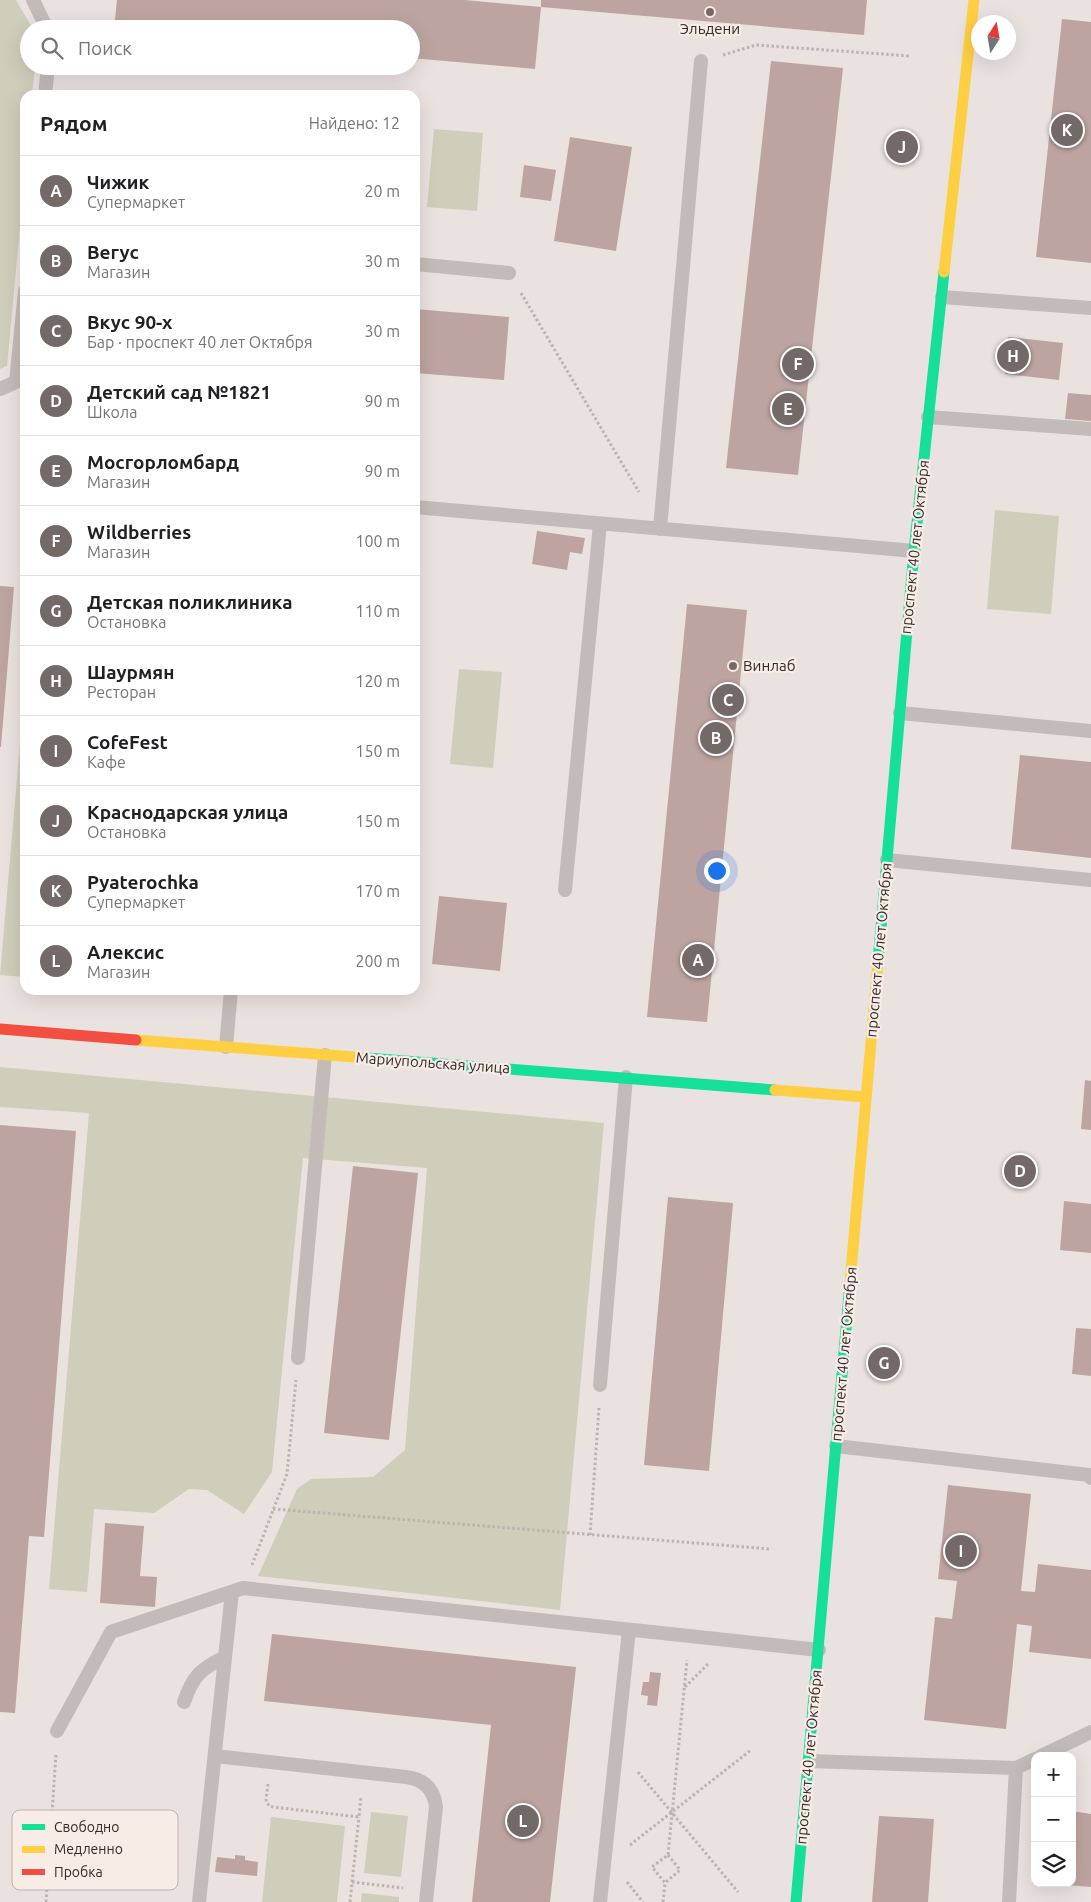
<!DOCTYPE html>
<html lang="ru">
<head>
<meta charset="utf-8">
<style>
  body { margin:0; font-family:Ubuntu,sans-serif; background:#f6f6f6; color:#202124 }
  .controls { position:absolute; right:15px; bottom:15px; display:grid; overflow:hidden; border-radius:10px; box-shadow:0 5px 20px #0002 }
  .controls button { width:45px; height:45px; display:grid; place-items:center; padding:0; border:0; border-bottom:1px solid #e0e0e0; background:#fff; color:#202124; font:25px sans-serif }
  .compass { position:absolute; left:971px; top:15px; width:45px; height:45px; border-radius:50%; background:#fff; box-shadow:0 5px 20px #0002; rotate:11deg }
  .you { position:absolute; left:716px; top:870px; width:18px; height:18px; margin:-12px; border:4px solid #fff; border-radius:50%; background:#1a73e8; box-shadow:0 0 0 8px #1a73e833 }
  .badge { display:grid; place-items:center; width:32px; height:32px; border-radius:50%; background:#736a67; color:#fff; font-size:16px; font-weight:700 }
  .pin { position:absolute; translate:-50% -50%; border:2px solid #fff; box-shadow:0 1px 5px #0006 }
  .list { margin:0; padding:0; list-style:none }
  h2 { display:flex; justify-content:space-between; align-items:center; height:65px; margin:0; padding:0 20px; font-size:21px }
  h2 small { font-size:16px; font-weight:400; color:#757577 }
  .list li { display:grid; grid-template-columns:32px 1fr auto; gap:15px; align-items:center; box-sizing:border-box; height:70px; padding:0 20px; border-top:1px solid #e0e0e0 }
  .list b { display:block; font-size:19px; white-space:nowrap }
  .list p { margin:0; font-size:16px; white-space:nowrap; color:#757577 }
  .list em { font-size:16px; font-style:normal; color:#757577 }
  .icon { flex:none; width:28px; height:28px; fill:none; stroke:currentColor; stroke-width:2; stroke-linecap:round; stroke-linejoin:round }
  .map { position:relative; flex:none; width:1091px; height:1902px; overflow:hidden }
  .search { position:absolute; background:#fff; box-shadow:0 5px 20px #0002; left:20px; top:20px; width:400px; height:55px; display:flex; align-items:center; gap:12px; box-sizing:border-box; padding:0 18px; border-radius:28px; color:#757577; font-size:19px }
  .panel { position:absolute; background:#fff; box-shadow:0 5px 20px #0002; left:20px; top:90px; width:400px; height:905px; border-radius:15px }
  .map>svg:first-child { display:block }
  .green { fill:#ceceba }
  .building { fill:#bda4a1 }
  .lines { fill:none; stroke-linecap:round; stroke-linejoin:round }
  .path { stroke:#bcb4b0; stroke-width:3; stroke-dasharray:2.5 2.5; stroke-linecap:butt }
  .lane { stroke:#c3bbb8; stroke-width:14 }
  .fast { stroke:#16e098; stroke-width:11 }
  .slow { stroke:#ffcf43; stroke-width:11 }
  .jam { stroke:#f24e42; stroke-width:11 }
  .poi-dot { fill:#736a67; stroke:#f7ece6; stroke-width:2 }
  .labels { text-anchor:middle; stroke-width:4.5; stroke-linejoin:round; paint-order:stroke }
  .poi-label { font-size:15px; fill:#332927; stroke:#f7ece6 }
  .street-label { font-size:15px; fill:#332927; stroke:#f7ece6 }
  .key { fill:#f7ece6; stroke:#bcb2ad; stroke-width:1 }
  .key-label { font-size:14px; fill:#332927 }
</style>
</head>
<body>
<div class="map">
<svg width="1091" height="1902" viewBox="0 0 1091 1902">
  <rect width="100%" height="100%" fill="#eae2df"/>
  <!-- green -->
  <path class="green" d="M0,0H16L33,29H29V66H35L32,95H25V174L7,366L0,369Z
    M434,129L483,133L477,211L427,207Z
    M995,510L1059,516L1051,614L987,609Z
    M459,669L502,672L493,768L450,764Z
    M25,686V977L0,975Z
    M0,1067L604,1123L560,1610L258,1576L297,1489L311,1479L373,1477L405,1450L427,1168L303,1158L272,1472L244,1514L207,1490L189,1489L154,1513L94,1509L87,1592L49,1589L89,1113L0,1107Z
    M371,1812L408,1816L401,1877L364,1873Z
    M271,1817L345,1826L337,1902H262Z
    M362,1893L399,1897V1902H361Z"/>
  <!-- building -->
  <path class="building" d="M117,0H465L541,7V0H867L864,35L541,7L535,69L411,58V29H114Z
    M1062,19L1091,22V263L1036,257Z
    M771,61L843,68L798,475L726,468Z
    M570,137L632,147L616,251L554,241Z
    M524,165L556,170L551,201L520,197Z
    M415,309L509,317L504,380L415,373Z
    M1008,337L1063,343L1059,380L1005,374Z
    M1068,393L1091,395V421L1065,419Z
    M537,531L585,538L582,554L570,552L567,570L532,564Z
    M0,586L14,587L1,747H0Z
    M687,604L747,610L707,1022L647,1017Z
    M1020,755L1091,762V858L1011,849Z
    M439,896L507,903L500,971L432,964Z
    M1085,1080L1091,1081V1130L1081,1129Z
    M0,1125L76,1131L44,1537L29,1536L15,1713L0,1712Z
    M353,1166L418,1173L389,1440L324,1433Z
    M668,1197L733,1203L709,1471L644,1465Z
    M1064,1201L1091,1204V1253L1060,1250Z
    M1076,1328L1091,1329V1376L1072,1374Z
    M948,1485L1031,1494L1021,1591L1035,1592L1038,1564L1091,1570V1659L1029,1652L1032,1626L1017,1624L1006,1729L924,1720L935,1617L952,1619L957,1581L938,1579Z
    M105,1523L144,1526L140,1576L157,1577L155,1607L100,1603Z
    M272,1634L576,1667L550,1902H472L491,1725L264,1701Z
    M650,1672L661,1673L657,1706L647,1705L648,1696L641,1695L643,1682H649Z
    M1072,1811L1091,1814V1887L1066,1885L1072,1883Z
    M879,1816L934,1819L928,1902H872Z
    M235,1855L245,1856V1860L258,1862L257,1876L215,1872L217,1857L235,1859Z"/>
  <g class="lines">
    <!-- path -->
    <path class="path" d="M723,55L756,45L910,56
      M521,293L639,492
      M273,1509L770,1549
      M590,1535L599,1408
      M252,1565L287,1474L296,1380
      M685,1687L709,1663
      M638,1772L738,1892
      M268,1784L266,1800L269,1806L273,1807L359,1817L361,1796
      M630,1845L751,1750
      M668,1855L680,1870L665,1883L652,1867L668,1855L687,1660
      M352,1882L403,1888
      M627,1882L643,1902
      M46,1902L56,1754
      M350,1902L359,1817
      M663,1902L665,1883"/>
    <!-- lane -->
    <path class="lane" d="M33,0L47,29
      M45,95L48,66
      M415,264L509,273
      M942,297L1091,308
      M0,389L16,382L25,291
      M928,417L1091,429
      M415,507L914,551
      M660,529L701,61
      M900,713L1091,731
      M887,860L1091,880
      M565,890L600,524
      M226,1047L231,990
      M298,1358L325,1055
      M600,1385L626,1077
      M836,1446L1089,1475L1091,1478
      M184,1702C193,1676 200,1669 225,1657
      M57,1731L111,1632L243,1588L819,1650
      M215,1756L406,1777C424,1779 434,1789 436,1807L426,1902
      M1041,1756L1091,1732
      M809,1761L1016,1768L1009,1902
      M1016,1768L1035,1759
      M199,1902L232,1592
      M600,1902L629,1630"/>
    <!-- fast -->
    <path class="fast" d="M878,962L914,551L944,272
      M367,1058L775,1090
      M796,1902L850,1283"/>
    <!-- slow -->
    <path class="slow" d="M944,272L974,0
      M136,1040L367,1058
      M775,1090L866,1097
      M850,1283L878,962"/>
    <!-- jam -->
    <path class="jam" d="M0,1029L136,1040"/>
  </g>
  <!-- markers -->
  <g class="poi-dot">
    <circle cx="710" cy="12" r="5"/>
    <circle cx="733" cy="666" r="5"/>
  </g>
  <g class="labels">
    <!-- poi labels -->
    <g class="poi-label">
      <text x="710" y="34">Эльдени</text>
      <text x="743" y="671" text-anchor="start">Винлаб</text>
    </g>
    <!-- street labels -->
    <g class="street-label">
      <text transform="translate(915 547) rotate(-84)" y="5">проспект 40 лет Октября</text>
      <text transform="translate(879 950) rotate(-85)" y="5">проспект 40 лет Октября</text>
      <text transform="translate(433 1063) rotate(4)" y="5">Мариупольская улица</text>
      <text transform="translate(844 1354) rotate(-85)" y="5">проспект 40 лет Октября</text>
      <text transform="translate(809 1757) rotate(-85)" y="5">проспект 40 лет Октября</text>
    </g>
  </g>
  <!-- legend -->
  <rect x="12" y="1810" width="166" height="80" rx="8" class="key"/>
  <rect x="22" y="1824" width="23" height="6" fill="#16e098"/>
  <rect x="22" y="1846" width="23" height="7" fill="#ffcf43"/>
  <rect x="22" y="1869" width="23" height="6" fill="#f24e42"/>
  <g class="key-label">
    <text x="54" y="1832">Свободно</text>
    <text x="54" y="1854">Медленно</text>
    <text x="54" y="1877">Пробка</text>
  </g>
</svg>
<div class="controls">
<button>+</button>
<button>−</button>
<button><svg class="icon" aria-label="layers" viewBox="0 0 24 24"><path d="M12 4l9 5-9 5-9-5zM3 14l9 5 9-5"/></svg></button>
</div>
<svg class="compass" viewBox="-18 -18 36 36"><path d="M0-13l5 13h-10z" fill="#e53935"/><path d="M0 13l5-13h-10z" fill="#757577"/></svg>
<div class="you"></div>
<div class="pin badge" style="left:698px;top:960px">A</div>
<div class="pin badge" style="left:716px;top:738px">B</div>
<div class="pin badge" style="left:728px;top:700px">C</div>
<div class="pin badge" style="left:1020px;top:1171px">D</div>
<div class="pin badge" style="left:788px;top:409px">E</div>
<div class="pin badge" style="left:798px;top:364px">F</div>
<div class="pin badge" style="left:884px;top:1363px">G</div>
<div class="pin badge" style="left:1013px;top:356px">H</div>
<div class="pin badge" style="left:961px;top:1551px">I</div>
<div class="pin badge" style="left:902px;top:147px">J</div>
<div class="pin badge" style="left:1067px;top:130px">K</div>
<div class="pin badge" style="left:523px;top:1821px">L</div>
<div class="search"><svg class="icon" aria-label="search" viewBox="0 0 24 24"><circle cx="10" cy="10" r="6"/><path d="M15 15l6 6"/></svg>Поиск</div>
<section class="panel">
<h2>Рядом<small>Найдено: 12</small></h2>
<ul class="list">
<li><span class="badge">A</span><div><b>Чижик</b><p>Супермаркет</p></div><em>20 m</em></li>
<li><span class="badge">B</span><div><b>Вегус</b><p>Магазин</p></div><em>30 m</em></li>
<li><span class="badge">C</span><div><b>Вкус 90-х</b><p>Бар · проспект 40 лет Октября</p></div><em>30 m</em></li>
<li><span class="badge">D</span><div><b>Детский сад №1821</b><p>Школа</p></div><em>90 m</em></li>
<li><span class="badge">E</span><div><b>Мосгорломбард</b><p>Магазин</p></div><em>90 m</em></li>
<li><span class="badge">F</span><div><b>Wildberries</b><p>Магазин</p></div><em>100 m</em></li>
<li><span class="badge">G</span><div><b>Детская поликлиника</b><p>Остановка</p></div><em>110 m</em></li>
<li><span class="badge">H</span><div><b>Шаурмян</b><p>Ресторан</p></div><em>120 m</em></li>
<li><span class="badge">I</span><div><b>CofeFest</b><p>Кафе</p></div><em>150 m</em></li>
<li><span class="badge">J</span><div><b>Краснодарская улица</b><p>Остановка</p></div><em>150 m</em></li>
<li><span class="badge">K</span><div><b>Pyaterochka</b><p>Супермаркет</p></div><em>170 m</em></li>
<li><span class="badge">L</span><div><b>Алексис</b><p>Магазин</p></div><em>200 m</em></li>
</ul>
</section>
</div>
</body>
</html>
